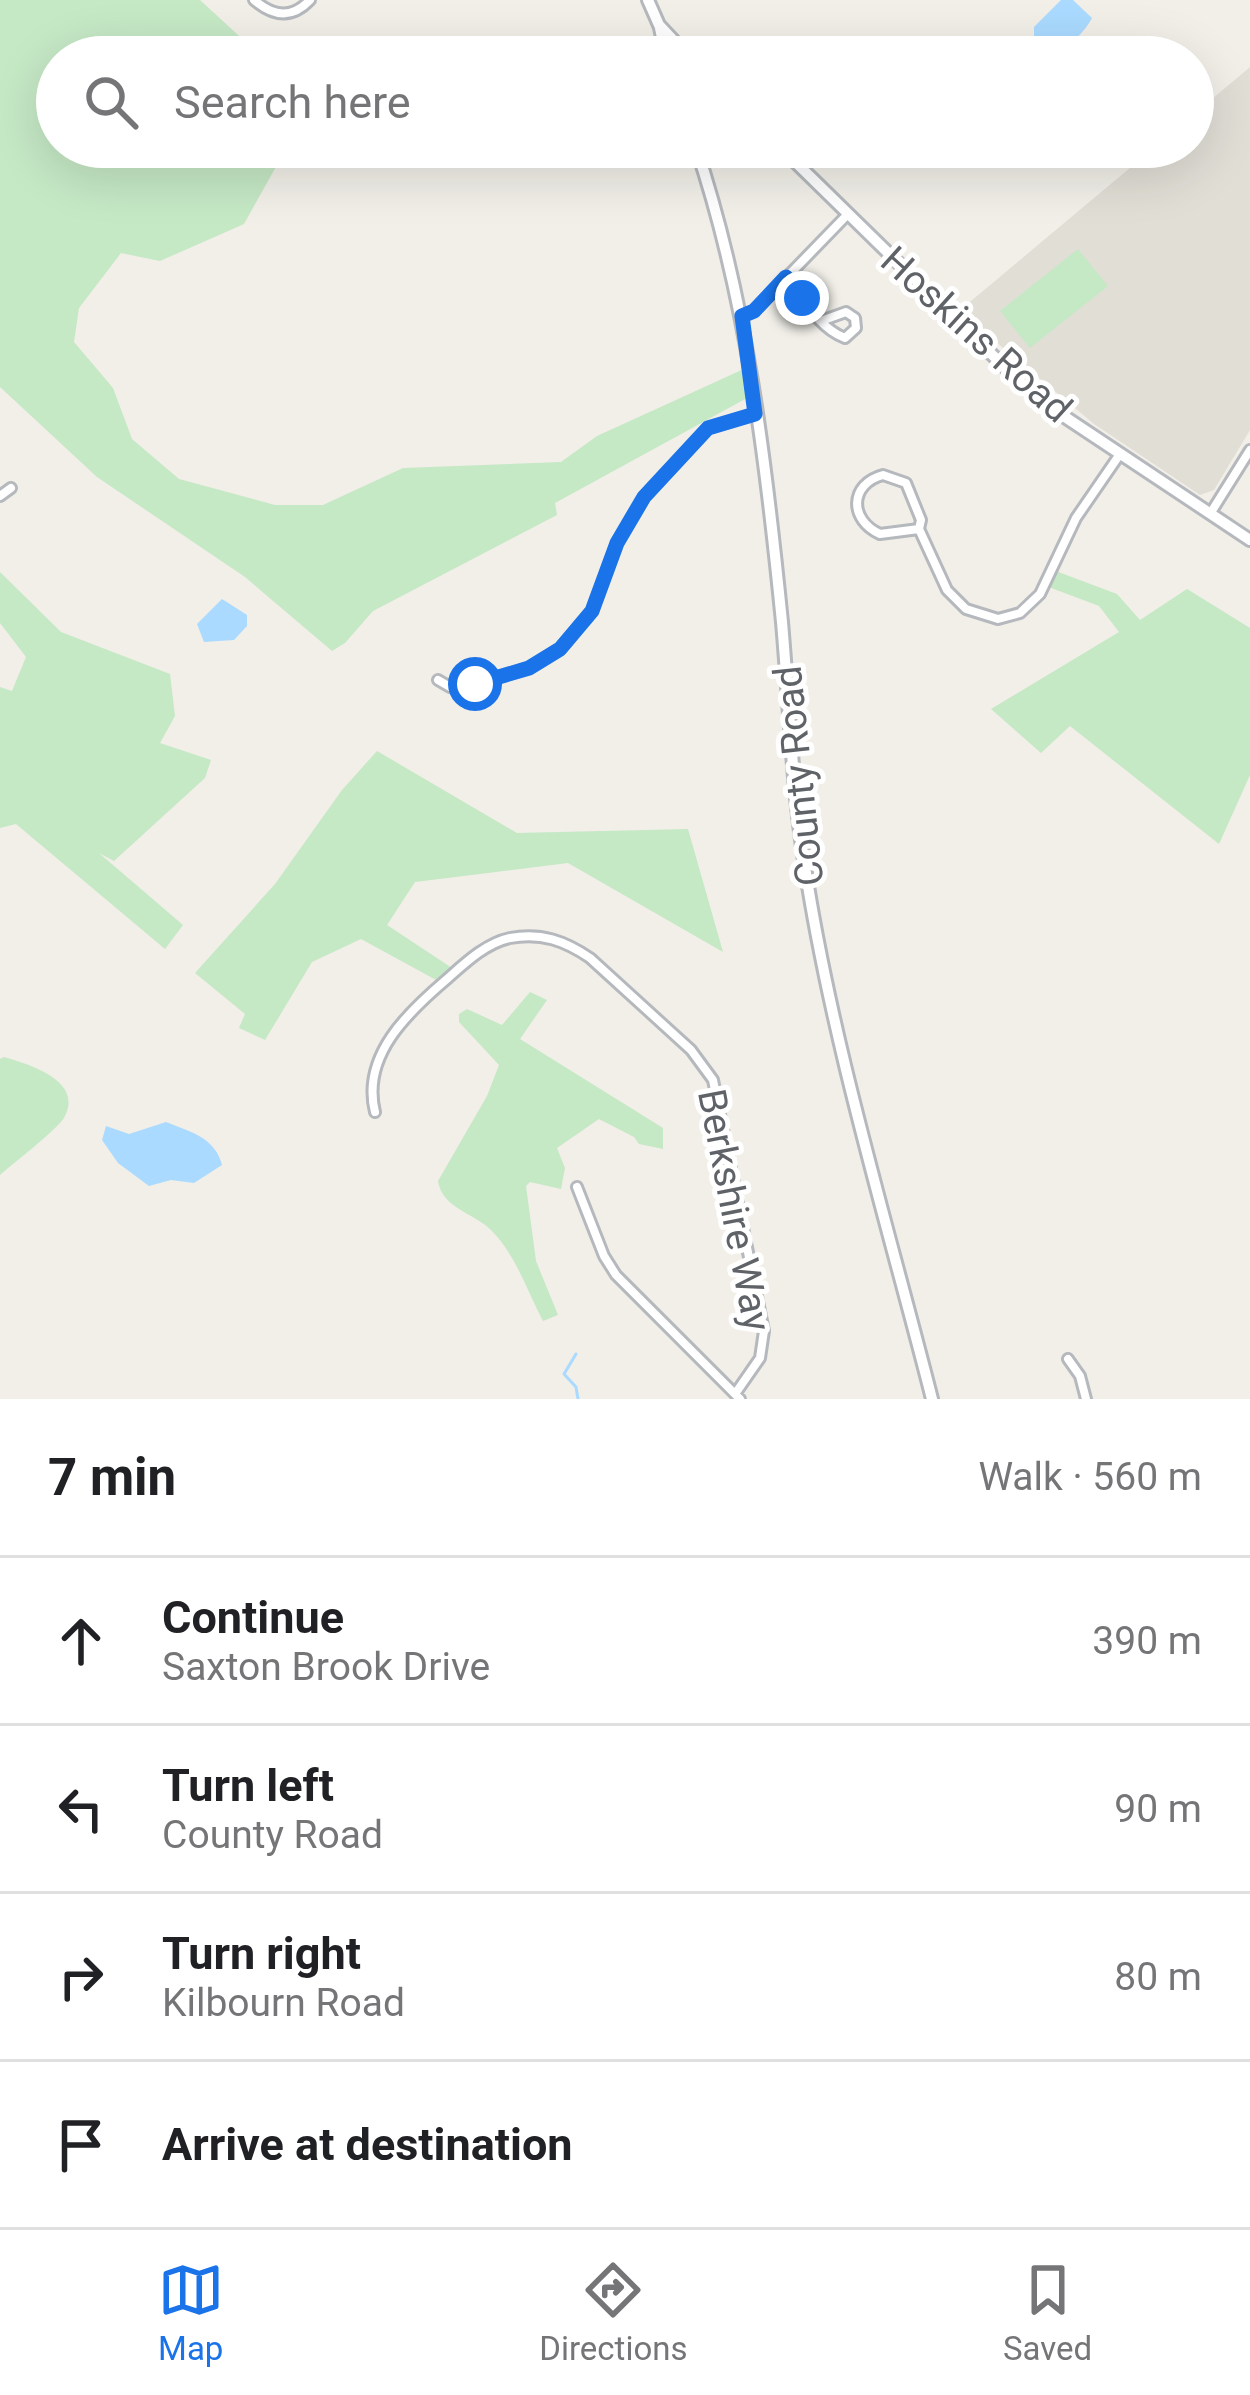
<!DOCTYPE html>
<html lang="en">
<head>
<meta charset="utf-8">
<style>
  body { margin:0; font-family:Roboto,sans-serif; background:#f6f6f6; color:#202124 }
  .stop { position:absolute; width:36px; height:36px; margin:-27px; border:9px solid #1a73e8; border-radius:50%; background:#fff }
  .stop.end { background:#1a73e8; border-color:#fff; box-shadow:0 3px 12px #0008 }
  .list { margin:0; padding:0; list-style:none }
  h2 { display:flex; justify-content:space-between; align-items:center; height:156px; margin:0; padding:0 48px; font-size:51px }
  h2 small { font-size:39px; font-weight:400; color:#757577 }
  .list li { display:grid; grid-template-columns:78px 1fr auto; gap:36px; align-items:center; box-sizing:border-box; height:168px; padding:0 48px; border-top:3px solid #e0e0e0 }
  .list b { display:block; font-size:45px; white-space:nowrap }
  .list p { margin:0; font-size:39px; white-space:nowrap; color:#757577 }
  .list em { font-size:39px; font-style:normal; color:#757577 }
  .icon { flex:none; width:66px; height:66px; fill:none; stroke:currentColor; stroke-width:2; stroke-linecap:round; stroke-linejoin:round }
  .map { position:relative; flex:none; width:1250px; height:1399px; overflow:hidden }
  .search { position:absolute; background:#fff; box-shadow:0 12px 48px #0002; left:36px; right:36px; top:36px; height:132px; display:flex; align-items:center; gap:30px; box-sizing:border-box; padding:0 42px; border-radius:66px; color:#757577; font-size:45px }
  .sheet { height:828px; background:#fff }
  nav { display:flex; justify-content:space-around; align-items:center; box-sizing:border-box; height:168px; border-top:3px solid #e0e0e0; background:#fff; font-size:33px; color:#757577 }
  nav a { display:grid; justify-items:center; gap:6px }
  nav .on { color:#1a73e8 }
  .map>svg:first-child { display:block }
  .education { fill:#e1ded6 }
  .green { fill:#c5e8c5 }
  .water { fill:#aadaff }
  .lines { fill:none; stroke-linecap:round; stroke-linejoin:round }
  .stream { stroke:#aadaff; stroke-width:3 }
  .minor-casing { stroke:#b5b8bc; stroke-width:14 }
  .tertiary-casing { stroke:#b5b8bc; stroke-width:16 }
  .minor { stroke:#fff; stroke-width:8 }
  .tertiary { stroke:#fff; stroke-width:10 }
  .route { stroke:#1a73e8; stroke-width:15 }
  .labels { text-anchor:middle; stroke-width:10; stroke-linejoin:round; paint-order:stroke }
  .street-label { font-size:39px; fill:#5f6368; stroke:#fff }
</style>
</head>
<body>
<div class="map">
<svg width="1250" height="1399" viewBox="0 0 1250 1399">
  <rect width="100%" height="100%" fill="#f1efe8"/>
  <!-- education -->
  <path class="education" d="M1250,67V430L1214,490L1200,495L1094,424L959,311L1155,147H1193V115Z"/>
  <!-- green -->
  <path class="green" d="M0,0H200L262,57H57V147H287L244,224L160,261L121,253L79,308L74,342L113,388L132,439L179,479L275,505H323L403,468L561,462L597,436L746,368L747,398L555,503L557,515L373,611L345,643L332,651L245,577L97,477L0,387Z
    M1078,249L1108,286L1030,348L1000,311Z
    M1053,570L1117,594L1140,620L1187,589L1250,628V775L1219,844L1070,726L1041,753L991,709L1119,632L1099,606L1046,586Z
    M0,572L61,632L170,674L175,716L160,743L211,760L205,778L114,861L99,853L183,925L165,949L16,824L0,828V687L12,691L26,657L0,623Z
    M377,751L517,833L688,829L723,952L568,863L415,882L387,925L452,968L438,981L361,939L312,962L265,1040L239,1028L245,1014L195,973L275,884L342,790Z
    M530,992L547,1000L520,1039L663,1128V1149L639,1144L634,1137L599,1119L557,1148L565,1168L561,1189L530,1182L526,1186L536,1261L558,1315L543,1321C527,1291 516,1255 491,1230C474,1213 442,1208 438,1181L487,1096L499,1065L459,1022V1014L467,1009L502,1025Z
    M4,1057C28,1064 83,1080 65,1116C60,1128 13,1163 0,1175V1059Z"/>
  <!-- water -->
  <path class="water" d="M1061,0H1073L1092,18C1083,35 1062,54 1044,57L1034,37V27Z
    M222,599L247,615V626L234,640L204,642L197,624Z
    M166,1122C190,1132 215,1137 222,1165L194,1183L171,1180L149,1186L118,1163L102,1140L106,1126L129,1134Z"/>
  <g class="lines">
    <!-- stream -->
    <path class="stream" d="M576,1354L564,1374L576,1387L578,1399"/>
    <!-- minor casing -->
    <g class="minor-casing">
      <path id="minor" d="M254,0C274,17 292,19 310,0
        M786,277C803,299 819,328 845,338L856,328L855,318L846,312L821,321
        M742,316L754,311L847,215
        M883,475L906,483L921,520L919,529L880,534C849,520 849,484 883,475Z
        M0,496L11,488
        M1210,514L1250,450
        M919,529L947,590L966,609L998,619L1020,613L1040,594L1076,518L1120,454
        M438,680L450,687H465L529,668L560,649L592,611L617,543L644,497L708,428L755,414
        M375,1112C361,1056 408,1012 447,979C465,963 486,943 510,938C541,932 565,941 590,958L691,1050L713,1080L764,1331L760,1358L735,1394
        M577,1187L604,1256L616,1275L740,1399
        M1068,1359L1080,1376L1086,1399"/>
    </g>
    <!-- tertiary casing -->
    <g class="tertiary-casing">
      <path id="tertiary" d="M648,0L659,25L689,57
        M660,28L666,57
        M696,147C747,300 766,462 782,622C789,703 792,786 805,867C832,1043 888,1226 932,1399
        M780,147L1020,382L1062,415L1250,540"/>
    </g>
    <!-- minor -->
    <use href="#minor" class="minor"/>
    <!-- tertiary -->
    <use href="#tertiary" class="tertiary"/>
  </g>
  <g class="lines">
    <!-- route -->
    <path class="route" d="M475,684L529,668L560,649L592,611L617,543L644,497L708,428L755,414L742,316L754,311L786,277L802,298"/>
  </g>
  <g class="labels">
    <!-- street labels -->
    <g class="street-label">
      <text transform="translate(977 334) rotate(42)" y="14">Hoskins Road</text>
      <text transform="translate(798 776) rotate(-96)" y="14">County Road</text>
      <text transform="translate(735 1210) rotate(79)" y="14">Berkshire Way</text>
    </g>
  </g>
</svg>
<div class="stop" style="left:475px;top:684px"></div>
<div class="stop end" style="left:802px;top:298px"></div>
<div class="search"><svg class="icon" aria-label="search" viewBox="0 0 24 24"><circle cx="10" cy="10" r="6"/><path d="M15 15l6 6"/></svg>Search here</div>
</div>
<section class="sheet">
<h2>7 min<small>Walk · 560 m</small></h2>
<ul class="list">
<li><svg class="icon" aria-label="ahead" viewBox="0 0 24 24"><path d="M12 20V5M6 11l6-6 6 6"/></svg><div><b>Continue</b><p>Saxton Brook Drive</p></div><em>390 m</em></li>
<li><svg class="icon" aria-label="left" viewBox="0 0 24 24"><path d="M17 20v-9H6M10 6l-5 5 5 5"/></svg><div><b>Turn left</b><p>County Road</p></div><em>90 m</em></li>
<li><svg class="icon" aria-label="right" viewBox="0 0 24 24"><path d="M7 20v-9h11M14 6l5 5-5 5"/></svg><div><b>Turn right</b><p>Kilbourn Road</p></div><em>80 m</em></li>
<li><svg class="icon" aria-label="arrive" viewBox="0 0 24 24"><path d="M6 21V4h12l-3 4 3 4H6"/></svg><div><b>Arrive at destination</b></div></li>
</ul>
</section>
<nav>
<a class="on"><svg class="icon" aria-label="map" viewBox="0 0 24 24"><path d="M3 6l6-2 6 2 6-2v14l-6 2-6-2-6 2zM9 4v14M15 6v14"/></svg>Map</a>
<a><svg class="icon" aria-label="directions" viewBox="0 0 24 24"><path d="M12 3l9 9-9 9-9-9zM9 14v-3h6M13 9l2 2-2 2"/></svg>Directions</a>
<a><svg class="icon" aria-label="saved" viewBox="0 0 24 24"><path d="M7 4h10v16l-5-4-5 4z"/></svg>Saved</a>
</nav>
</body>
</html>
